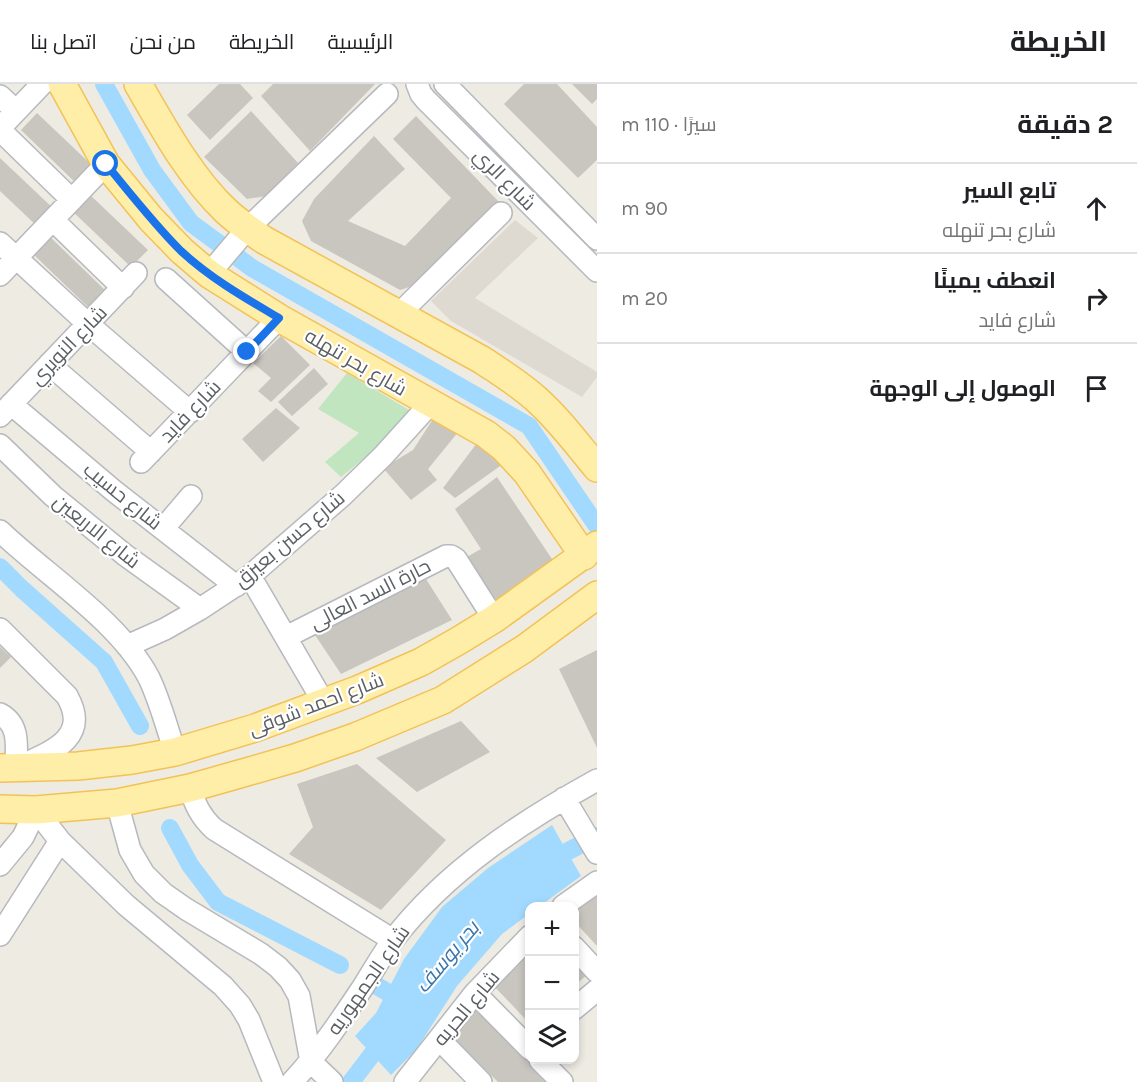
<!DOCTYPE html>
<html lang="ar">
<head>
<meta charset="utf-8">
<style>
  body { margin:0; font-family:Karla,Cairo,sans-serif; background:#f2f2f2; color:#202124; direction:rtl }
  .controls { position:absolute; right:18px; bottom:18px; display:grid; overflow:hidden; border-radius:12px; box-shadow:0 3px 9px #0003 }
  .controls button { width:54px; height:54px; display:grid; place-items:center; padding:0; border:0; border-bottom:2px solid #e0e0e0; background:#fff; color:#202124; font:30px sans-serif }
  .stop { position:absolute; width:18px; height:18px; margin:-14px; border:4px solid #1a73e8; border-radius:50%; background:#fff }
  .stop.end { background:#1a73e8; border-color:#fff; box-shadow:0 2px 6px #0008 }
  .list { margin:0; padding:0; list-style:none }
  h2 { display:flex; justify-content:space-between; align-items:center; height:78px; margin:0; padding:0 24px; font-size:26px }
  h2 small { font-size:20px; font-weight:400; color:#757577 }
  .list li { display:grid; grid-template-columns:39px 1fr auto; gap:18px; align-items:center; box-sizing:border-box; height:90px; padding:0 24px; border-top:2px solid #e0e0e0 }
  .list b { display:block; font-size:22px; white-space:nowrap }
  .list p { margin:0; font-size:20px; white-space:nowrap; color:#757577 }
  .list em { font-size:20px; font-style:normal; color:#757577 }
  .icon { flex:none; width:33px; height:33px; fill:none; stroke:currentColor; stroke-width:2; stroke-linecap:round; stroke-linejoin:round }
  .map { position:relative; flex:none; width:597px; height:998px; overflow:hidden; direction:ltr }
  header { display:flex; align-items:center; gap:36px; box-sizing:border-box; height:84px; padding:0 30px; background:#fff; border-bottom:2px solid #e0e0e0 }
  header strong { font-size:28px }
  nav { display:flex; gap:33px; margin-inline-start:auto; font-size:21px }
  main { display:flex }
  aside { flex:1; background:#fff }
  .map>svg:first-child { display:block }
  .education { fill:#dedad1 }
  .green { fill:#c1e6bf }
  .water { fill:#a2daff }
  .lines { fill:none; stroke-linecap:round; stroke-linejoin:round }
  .canal { stroke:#a2daff; stroke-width:18 }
  .building { fill:#c9c6c0 }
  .minor-casing { stroke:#b6b9be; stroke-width:24 }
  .major-casing { stroke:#f3c257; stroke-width:30 }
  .minor { stroke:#fff; stroke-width:21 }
  .major { stroke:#ffeea7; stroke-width:27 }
  .route { stroke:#1a73e8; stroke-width:8 }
  .labels { text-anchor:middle; stroke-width:4.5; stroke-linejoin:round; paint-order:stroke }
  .street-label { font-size:20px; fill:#5b6064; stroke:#fff }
  .water-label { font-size:21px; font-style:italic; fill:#3c75aa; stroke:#fff }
</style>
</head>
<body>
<header>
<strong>الخريطة</strong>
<nav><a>الرئيسية</a><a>الخريطة</a><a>من نحن</a><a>اتصل بنا</a></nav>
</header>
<main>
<aside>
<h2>2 دقيقة<small>سيرًا · 110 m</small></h2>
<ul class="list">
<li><svg class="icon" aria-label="ahead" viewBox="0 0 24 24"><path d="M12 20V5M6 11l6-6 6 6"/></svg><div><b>تابع السير</b><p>شارع بحر تنهله</p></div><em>90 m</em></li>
<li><svg class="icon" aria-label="right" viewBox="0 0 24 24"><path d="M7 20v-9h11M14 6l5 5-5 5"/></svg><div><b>انعطف يمينًا</b><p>شارع فايد</p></div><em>20 m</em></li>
<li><svg class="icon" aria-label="arrive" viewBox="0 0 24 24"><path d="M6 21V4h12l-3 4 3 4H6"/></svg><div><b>الوصول إلى الوجهة</b></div></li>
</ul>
</aside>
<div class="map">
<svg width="597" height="998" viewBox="0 0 597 998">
  <rect width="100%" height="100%" fill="#eeebe3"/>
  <!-- education -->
  <path class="education" d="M515,136L538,154L475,214L597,288V293L582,313L451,237L431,217Z"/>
  <!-- green -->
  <path class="green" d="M347,289L409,326L379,362L341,393L325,378L359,349L318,325Z"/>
  <!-- water -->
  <path class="water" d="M552,741L581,792L540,822H530L529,830L502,850L457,902L416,966L391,991L355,952L376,929L404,875L442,823L488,784Z"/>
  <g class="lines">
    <!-- canal -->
    <path class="canal" d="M104,0L152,86L191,139L252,184L529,342L597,442
      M0,483L22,505L104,578L140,642
      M170,744L190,781L218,818L340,881
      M546,780L551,776L597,752
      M372,899L409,921
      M351,998L386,952"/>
  </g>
  <!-- building -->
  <path class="building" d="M219,0H240L253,14L210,56L187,31Z
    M273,0H375L310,67L261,12Z
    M524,0H557L597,43V76L578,94L504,20Z
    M572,0H597V15L592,20Z
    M251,27L298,79L266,112L247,115L204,73Z
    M37,29L98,87L81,104L21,46Z
    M416,32L500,119L422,199L400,206L311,157L302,137L314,115L374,52L405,85L348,137L405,162L451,114L393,55Z
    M0,74L56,127L39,144L0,107Z
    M87,108L148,166L131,183L70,125Z
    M46,149L107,208L90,225L30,167Z
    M281,252L310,281L271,318L258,307L271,294L253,279Z
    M314,284L328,300L292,332L278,318Z
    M276,324L300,344L263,378L242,355Z
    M435,332L459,347L428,385L437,396L411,416L383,384L413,366Z
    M477,359L503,380L455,414L443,404Z
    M497,393L556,481L500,521L465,474L481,465L455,425Z
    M426,495L452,536L341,590L313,548Z
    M0,563L11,573L0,584Z
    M597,566V664L559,585Z
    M461,637L490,668L417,708L376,674Z
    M357,680L446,756L381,826L289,770L313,743L297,700Z
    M597,809V862L574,837V824Z
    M530,865V940L491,899Z
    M574,874L588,890L574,902Z
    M481,918L530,970V976H535L555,998H498L451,951Z"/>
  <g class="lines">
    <!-- minor casing -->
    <g class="minor-casing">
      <path id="minor" d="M417,0L421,10L426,16L597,187
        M445,0L597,155
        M0,12L16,27
        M0,44L42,0
        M0,46L72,116
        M53,136L123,204
        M0,159L88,240L190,328
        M209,190L247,145L387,10
        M0,191L106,80
        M166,195L247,268
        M399,230L501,129
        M49,280L151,368
        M11,320L114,407L236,502
        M0,332L136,189
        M0,361L53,412L125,471L200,525
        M141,378L279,234
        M163,445L191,412
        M0,447C47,492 119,537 149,594C160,617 167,644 175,668
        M250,492L324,619
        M0,545L67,612C92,656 47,669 16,684C16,664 21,641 0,630
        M286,553L446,472H451L456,475L494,535
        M127,562L165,545L200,525L250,492L343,411L383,372L430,320
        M190,704C195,721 201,733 214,745L393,856
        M564,714L597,769
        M117,719L130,766L144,790L163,809L186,825L261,870L278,883L290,896L299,912L311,978L332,998
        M0,781L23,753L36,726L60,757L126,821L223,902L240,921L249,936L274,998
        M563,822L597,798
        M0,851L60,757
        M574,863L597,888
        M475,909L530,965
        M574,925L597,906
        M439,955L481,998
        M540,976L562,998
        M292,998C319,969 341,936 363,903C373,887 382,871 393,856C446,787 521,738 597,696
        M405,998L475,909L530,852"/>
    </g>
    <!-- major casing -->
    <g class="major-casing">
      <path id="major" d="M62,0L106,80L151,135L182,167L209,190L279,234L486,350L504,364L527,389L584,472
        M138,0C163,43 190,93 226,127C238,138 251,147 264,156L482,276C500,288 518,299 535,314C558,334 577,360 597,384
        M0,684L78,682L132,676L175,668L255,644L357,606L421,578L458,557L494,535L597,461
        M0,725L36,726L117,719L190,704L243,689L295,674L355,653L443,616L524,565L597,511"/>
    </g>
    <!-- minor -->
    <use href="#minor" class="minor"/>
    <!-- major -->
    <use href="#major" class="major"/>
  </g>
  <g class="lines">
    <!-- route -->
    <path class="route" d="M106,80C130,109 154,140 181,167C210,194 245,214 279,234L247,268"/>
  </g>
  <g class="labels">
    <!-- street labels -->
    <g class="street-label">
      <text transform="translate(505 95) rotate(45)" y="7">شارع الري</text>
      <text transform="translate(68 261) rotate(-46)" y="7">شارع النويري</text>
      <text transform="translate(356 278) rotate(30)" y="7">شارع بحر تنهله</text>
      <text transform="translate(190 327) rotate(-46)" y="7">شارع فايد</text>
      <text transform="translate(123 412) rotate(39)" y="7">شارع حسيب</text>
      <text transform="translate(97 447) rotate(39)" y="7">شارع الاربعين</text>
      <text transform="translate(289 455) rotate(-40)" y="7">شارع حسن بعيزق</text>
      <text transform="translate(370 510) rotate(-27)" y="7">حارة السد العالى</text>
      <text transform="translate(316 620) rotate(-21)" y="7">شارع احمد شوقى</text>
      <text transform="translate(368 896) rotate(-55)" y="7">شارع الجمهوريه</text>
      <text transform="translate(466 924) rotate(-50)" y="7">شارع الحريه</text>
    </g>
    <!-- water labels -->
    <g class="water-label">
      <text transform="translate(447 873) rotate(-50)" y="7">بحر يوسف</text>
    </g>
  </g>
</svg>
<div class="controls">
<button>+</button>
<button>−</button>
<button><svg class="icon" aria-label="layers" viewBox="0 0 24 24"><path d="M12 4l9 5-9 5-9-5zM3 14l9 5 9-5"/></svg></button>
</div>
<div class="stop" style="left:106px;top:80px"></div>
<div class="stop end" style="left:247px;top:268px"></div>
</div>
</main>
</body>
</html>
